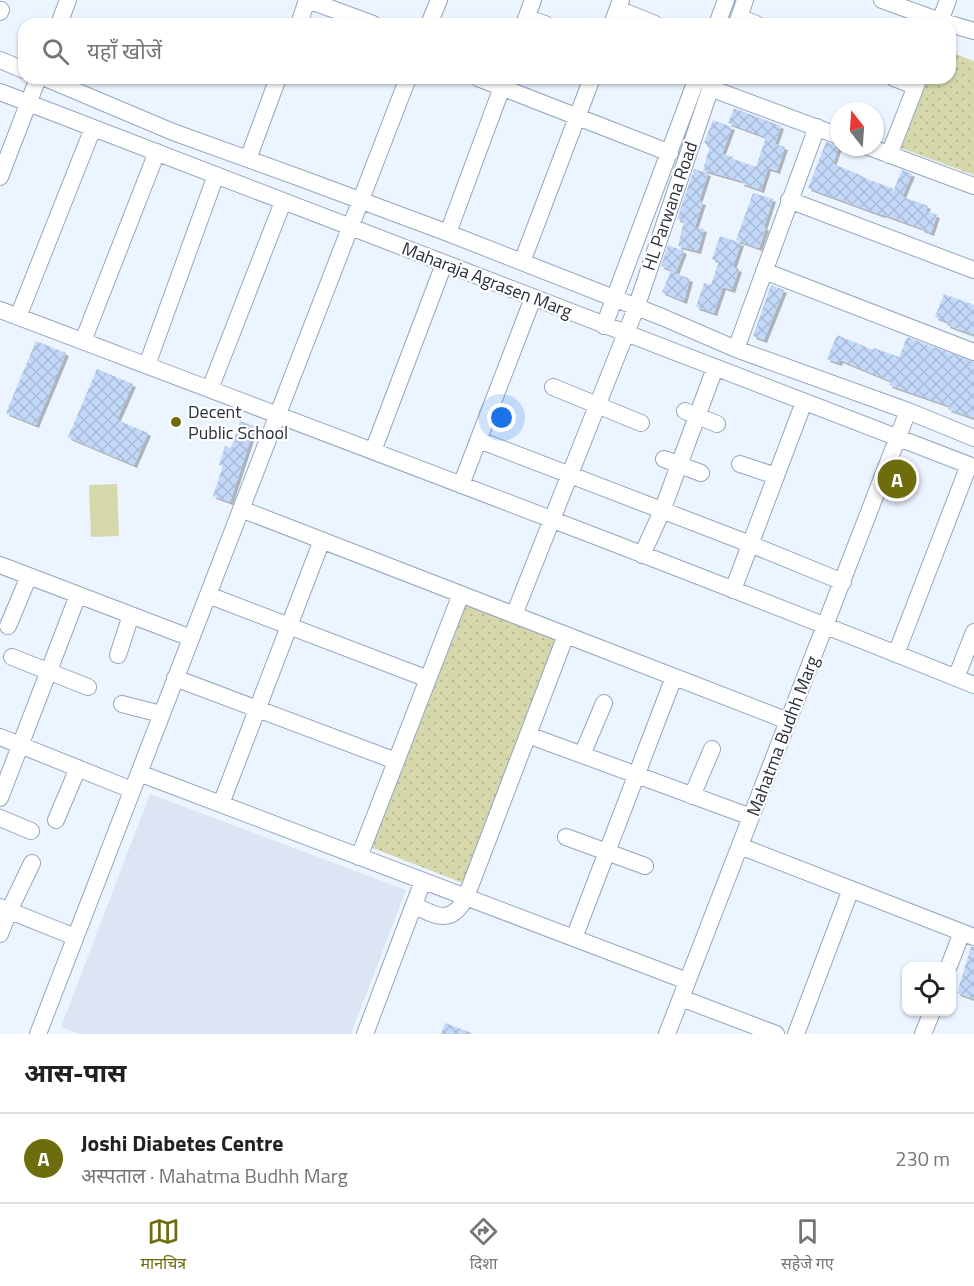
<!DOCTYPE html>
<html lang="hi">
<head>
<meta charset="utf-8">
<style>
  body { margin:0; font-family:"Titillium Web","Noto Sans Devanagari",sans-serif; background:#f6f6f6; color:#202124 }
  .controls { position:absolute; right:18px; bottom:18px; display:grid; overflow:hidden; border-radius:12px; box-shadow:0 2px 4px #0004 }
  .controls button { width:54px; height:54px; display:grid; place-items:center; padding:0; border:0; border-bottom:2px solid #e0e0e0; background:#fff; color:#202124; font:30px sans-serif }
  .compass { position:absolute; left:830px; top:102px; width:54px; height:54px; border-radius:50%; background:#fff; box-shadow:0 2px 4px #0004; rotate:343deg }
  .you { position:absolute; left:502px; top:418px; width:21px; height:21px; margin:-15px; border:4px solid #fff; border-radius:50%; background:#1a73e8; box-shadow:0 0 0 9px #1a73e833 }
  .badge { display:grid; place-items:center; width:39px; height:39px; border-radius:50%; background:#6d6d0d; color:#fff; font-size:20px; font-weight:700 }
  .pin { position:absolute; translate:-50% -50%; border:3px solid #fff; box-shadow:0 2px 6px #0006 }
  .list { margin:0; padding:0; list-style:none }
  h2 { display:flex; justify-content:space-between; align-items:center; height:78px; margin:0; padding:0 24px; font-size:26px }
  h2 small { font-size:20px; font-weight:400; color:#757577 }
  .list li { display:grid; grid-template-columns:39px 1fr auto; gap:18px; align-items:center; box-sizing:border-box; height:90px; padding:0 24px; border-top:2px solid #e0e0e0 }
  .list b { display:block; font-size:22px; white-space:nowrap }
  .list p { margin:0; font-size:20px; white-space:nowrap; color:#757577 }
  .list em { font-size:20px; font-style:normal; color:#757577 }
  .icon { flex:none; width:33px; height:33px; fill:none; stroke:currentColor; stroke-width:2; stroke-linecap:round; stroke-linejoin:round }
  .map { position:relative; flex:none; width:974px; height:1034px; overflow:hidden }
  .search { position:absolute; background:#fff; box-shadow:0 2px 4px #0004; left:18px; right:18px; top:18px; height:66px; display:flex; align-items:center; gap:15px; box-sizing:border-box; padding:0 21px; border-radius:18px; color:#757577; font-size:22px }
  .sheet { height:168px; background:#fff }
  nav { display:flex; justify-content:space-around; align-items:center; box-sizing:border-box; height:84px; border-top:2px solid #e0e0e0; background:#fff; font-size:16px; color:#757577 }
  nav a { display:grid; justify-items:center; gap:3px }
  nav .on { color:#6d6d0d }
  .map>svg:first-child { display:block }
  .built { fill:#dce5f3 }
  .grass { fill:#d6d8ac }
  .park { fill:url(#park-dots) }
  .building { fill:url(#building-cross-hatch); filter:url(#shadow) }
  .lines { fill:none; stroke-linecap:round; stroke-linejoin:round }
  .minor-casing { stroke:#94a6bf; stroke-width:18 }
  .minor { stroke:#fff; stroke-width:16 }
  .poi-dot { fill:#6d6d0d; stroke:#fff; stroke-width:2 }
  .labels { text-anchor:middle; stroke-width:4.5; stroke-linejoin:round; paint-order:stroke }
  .street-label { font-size:18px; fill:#29303a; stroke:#fff }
  .poi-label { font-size:18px; fill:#29303a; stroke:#fff; text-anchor:start }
</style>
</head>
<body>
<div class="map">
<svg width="974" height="1034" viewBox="0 0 974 1034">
  <defs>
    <pattern id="park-dots" width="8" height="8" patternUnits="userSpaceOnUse" patternTransform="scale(1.5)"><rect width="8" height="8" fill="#d6d8ac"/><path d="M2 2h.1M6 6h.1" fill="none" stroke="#b8ba95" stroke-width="1.8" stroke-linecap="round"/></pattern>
    <pattern id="building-cross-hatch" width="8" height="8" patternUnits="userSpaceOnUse" patternTransform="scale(1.5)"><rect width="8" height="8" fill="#c3d9f9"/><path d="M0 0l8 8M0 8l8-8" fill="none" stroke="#a8bbd6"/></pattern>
    <filter id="shadow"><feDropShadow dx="3" dy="3" stdDeviation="0" flood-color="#0004"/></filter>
  </defs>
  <rect width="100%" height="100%" fill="#ecf4ff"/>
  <!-- built -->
  <path class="built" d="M150,794L406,890L351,1034H79L61,1027Z"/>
  <!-- grass -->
  <path class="grass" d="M117,484L119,536L91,537L89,485Z"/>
  <!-- park -->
  <path class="park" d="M950,52L974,61V175L901,148L927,78H950Z
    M466,604L559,640L463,883L370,847Z"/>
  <!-- building -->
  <path class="building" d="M734,108L781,126L775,144L785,147L777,171L768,168L761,190L741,183L742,181L703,170L710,146L704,143L713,120L732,127L722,154L733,157V159L756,167L766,137L728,123Z
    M826,142L839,146L833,164L856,173L867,179L894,189L902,170L912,174L903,195V197L928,206L926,211L937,215L931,233L921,229V228L882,214V215L808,188Z
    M694,169L708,173L699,201L703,202L695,227L704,229L698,251L678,246L684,221L677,219Z
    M753,193L773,199L764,227L766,228L759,248L736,240Z
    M720,236L741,243L733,267L739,269L732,290L723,287L714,313L696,307L704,283L711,285L719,261L712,259Z
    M668,245L684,251L676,272L661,266Z
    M671,271L690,279L684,301L662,292Z
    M771,285L784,290L764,340L753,336Z
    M944,294L974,305V335L947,325L948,322L935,317Z
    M837,335L873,350L874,348L899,357L907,337L974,362V418L948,409L950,406L889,385L891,381L840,360L839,363L827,359Z
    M36,341L66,353L36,425L6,413Z
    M97,369L133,384L117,420L148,433L134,465L68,437Z
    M240,421L255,426L230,502L213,496L223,466L219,465L225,446L231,448Z
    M971,947H974V999L957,993Z
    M445,1023L472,1033V1034H441Z"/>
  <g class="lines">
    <!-- minor casing -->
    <g class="minor-casing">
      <path id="minor" d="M308,0L373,24
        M882,0L940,21L974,31
        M618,9L655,24
        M0,12L1,10
        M739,17L756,24
        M526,18L545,24
        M59,24L68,0
        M299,24L307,0
        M429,24L439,0
        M524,24L533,0
        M612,24L621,0
        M717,24L726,0
        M737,24L745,0
        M939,24L948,0
        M0,60L24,70
        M45,78L173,132L303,179L448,233L662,317L736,349L908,411L974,438
        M478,78L670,153
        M894,78L915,86
        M710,88L839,136
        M0,92L974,467
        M869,147L974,186
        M889,155L919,78
        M248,159L278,78
        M0,177L38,78
        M789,200L974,270
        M448,233L505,79
        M522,262L592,78
        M764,271L974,352
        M0,310C325,433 651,555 974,685
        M18,317L93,128
        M604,326L697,78
        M83,341L157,152
        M736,349L817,127
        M147,365L216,175
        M553,387L641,423
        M210,389L283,202
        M685,411L717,424
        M479,440L750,544L843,582
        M373,451L444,264
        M664,459L701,473
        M740,464L776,476
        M461,485L533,298
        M241,509L788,721
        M642,555L662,511L715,368
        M0,565L191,638
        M733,590L804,402
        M208,595L428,679
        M514,615L636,308L714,78
        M8,626L29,576
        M896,654L969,465
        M118,655L131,615
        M12,657L88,687
        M175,678L396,761
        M956,678L974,632
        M122,704L161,714
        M528,735L751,817
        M0,737L132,790
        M582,755L604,703
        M139,773L687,981
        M692,796L712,749
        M0,798L78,595
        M221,804L322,540
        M0,818L31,831
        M56,820L78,768
        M566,837L645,866
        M740,846L974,937
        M359,857L461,594
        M414,905C437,917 452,925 466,897L566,635
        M0,907L75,937
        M0,934L9,911L32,863
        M574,938L674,677
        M949,966L962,932
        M681,998L776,1034
        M38,1034L408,78
        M365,1034L423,881
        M667,1034L908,411
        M796,1034L851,889
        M923,1034L932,1012"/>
    </g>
    <!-- minor -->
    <use href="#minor" class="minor"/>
  </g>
  <!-- markers -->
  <circle class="poi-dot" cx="176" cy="422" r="6"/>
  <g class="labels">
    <!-- street labels -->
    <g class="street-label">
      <text transform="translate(670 206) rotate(-71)" y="6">HL Parwana Road</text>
      <text transform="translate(487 280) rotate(21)" y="6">Maharaja Agrasen Marg</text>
      <text transform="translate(783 736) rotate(-69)" y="6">Mahatma Budhh Marg</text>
    </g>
    <!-- poi labels -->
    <g class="poi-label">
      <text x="188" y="418">Decent<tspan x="188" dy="21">Public School</tspan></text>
    </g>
  </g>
</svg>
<div class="controls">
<button><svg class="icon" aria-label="locate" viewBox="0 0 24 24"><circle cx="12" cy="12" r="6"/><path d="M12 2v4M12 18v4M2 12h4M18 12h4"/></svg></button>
</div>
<svg class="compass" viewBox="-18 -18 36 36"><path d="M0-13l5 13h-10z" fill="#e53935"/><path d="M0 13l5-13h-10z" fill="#757577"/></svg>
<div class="you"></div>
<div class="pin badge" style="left:897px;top:479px">A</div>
<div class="search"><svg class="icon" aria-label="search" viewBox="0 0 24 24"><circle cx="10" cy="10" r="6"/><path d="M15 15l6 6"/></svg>यहाँ खोजें</div>
</div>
<section class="sheet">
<h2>आस-पास<small></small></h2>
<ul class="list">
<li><span class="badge">A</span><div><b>Joshi Diabetes Centre</b><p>अस्पताल · Mahatma Budhh Marg</p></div><em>230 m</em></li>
</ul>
</section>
<nav>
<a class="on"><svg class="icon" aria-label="map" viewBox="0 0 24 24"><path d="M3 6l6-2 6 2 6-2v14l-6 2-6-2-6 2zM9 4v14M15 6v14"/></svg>मानचित्र</a>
<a><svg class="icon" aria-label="directions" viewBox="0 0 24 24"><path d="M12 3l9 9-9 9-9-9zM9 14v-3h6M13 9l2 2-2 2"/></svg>दिशा</a>
<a><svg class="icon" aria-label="saved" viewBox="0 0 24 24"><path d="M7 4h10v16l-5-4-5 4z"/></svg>सहेजे गए</a>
</nav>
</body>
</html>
